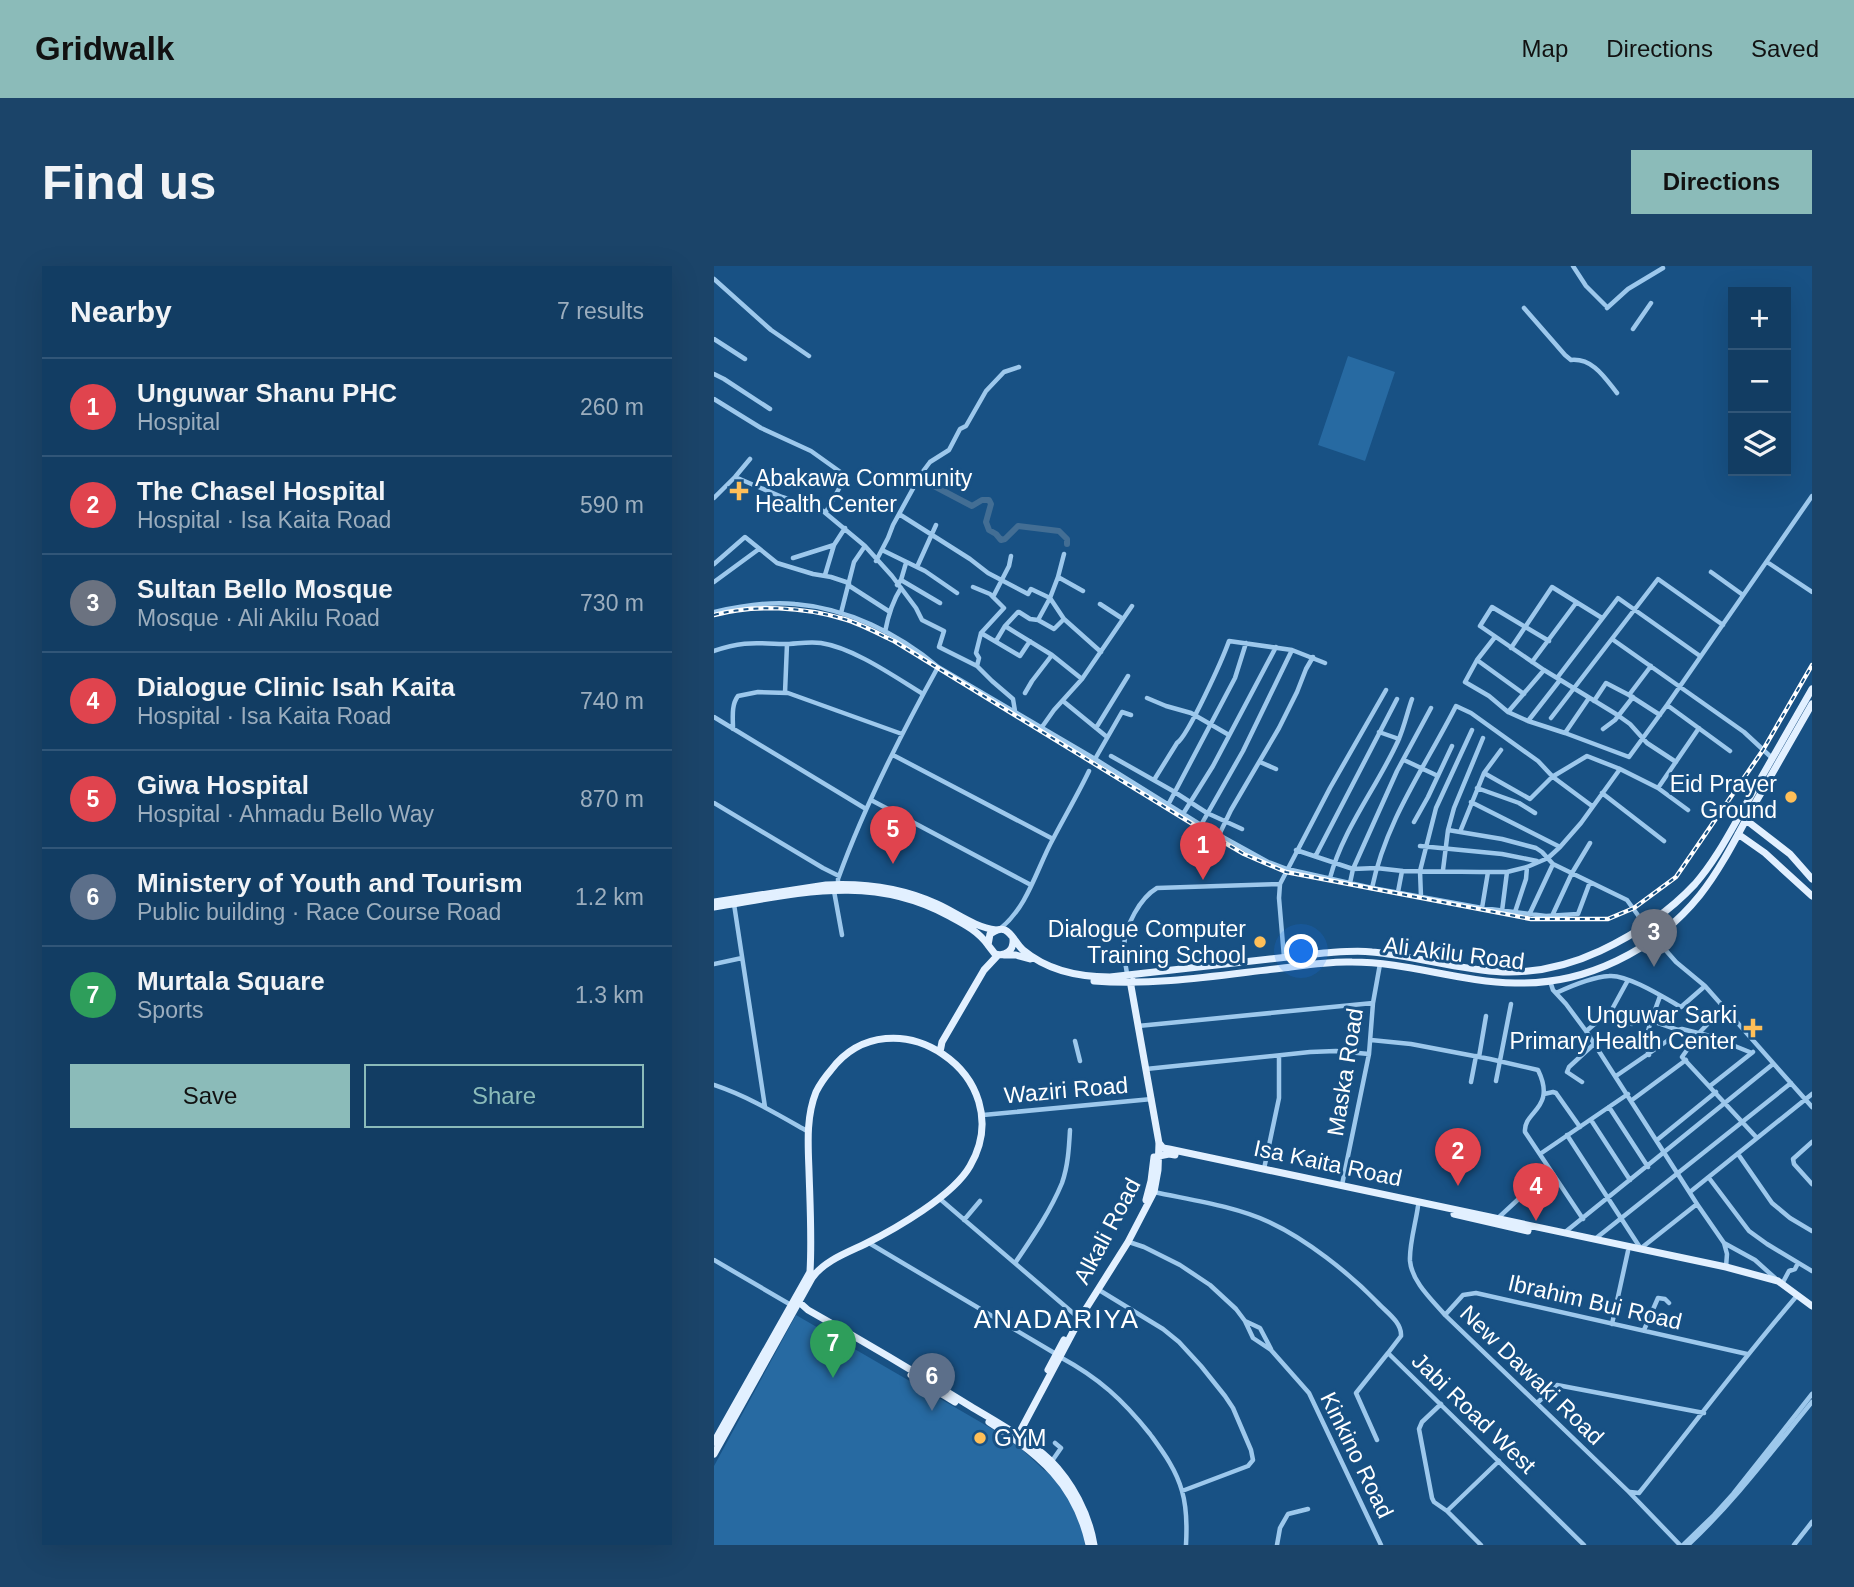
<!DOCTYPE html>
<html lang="en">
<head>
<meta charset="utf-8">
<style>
  body { margin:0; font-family:Arial,sans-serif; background:#1b4469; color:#f1f3f6 }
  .controls { position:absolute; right:21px; top:21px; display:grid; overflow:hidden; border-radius:0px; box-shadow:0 7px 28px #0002 }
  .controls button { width:63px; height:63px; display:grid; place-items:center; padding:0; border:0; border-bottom:2px solid #315678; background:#123d63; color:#f1f3f6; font:35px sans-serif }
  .you { position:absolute; left:588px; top:686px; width:24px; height:24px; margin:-18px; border:5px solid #fff; border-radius:50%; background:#1a73e8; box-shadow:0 0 0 10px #1a73e833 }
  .badge { display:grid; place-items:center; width:46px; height:46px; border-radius:50%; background:#8bbbb9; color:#fff; font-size:23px; font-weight:700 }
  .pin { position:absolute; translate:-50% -58px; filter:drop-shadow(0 2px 4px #0008) }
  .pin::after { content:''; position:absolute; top:37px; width:24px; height:21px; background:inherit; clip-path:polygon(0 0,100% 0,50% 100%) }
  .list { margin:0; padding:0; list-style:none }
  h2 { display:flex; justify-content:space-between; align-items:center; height:91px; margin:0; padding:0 28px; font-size:30px }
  h2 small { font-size:23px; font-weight:400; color:#9caebe }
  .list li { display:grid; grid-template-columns:46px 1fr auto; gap:21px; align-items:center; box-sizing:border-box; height:98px; padding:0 28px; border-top:2px solid #315678 }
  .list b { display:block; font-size:26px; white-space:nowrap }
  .list p { margin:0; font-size:23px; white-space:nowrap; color:#9caebe }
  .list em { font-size:23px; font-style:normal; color:#9caebe }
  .actions { display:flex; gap:14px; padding:21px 28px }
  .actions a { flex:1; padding:16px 0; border:2px solid #8bbbb9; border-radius:0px; text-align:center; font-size:24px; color:#8bbbb9 }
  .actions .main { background:#8bbbb9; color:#111 }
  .icon { flex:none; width:38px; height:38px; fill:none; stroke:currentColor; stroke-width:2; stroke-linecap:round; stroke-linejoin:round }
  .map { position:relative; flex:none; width:1098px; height:1279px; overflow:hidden; border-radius:0px }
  header { display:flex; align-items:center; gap:42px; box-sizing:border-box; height:98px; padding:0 35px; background:#8bbbb9; color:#111 }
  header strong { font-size:33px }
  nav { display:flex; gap:38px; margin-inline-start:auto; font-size:24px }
  .intro { display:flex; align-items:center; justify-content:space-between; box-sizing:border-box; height:168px; padding:0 42px }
  h1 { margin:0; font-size:49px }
  .button { padding:18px 32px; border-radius:0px; background:#8bbbb9; color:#111; font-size:24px; font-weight:700 }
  main { display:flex; gap:42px; padding:0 42px }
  aside { flex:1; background:#123d63; border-radius:0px; box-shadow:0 7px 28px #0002 }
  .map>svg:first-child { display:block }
  .green { fill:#276aa2 }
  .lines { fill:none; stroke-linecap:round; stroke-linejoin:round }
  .river { stroke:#436e94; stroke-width:6 }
  .minor { stroke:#9dc8ec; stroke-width:4.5 }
  .major { stroke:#e2f0ff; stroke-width:7 }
  .rail-casing { stroke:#fff; stroke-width:4.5 }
  .rail { stroke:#185184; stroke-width:2; stroke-dasharray:5; stroke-linecap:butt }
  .poi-dot { fill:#ffbf58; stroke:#185184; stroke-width:2.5 }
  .labels { text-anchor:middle; stroke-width:6; stroke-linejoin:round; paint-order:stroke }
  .poi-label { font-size:23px; fill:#fff; stroke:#185184; text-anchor:end }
  .street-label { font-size:23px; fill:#fff; stroke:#185184 }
  .quarter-label { font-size:26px; letter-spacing:2px; fill:#fff; stroke:#185184 }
</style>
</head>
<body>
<header>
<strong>Gridwalk</strong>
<nav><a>Map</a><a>Directions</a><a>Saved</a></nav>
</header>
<div class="intro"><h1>Find us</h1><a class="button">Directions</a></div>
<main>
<aside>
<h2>Nearby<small>7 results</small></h2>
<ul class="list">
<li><span class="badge" style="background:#e0444e">1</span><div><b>Unguwar Shanu PHC</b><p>Hospital</p></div><em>260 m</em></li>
<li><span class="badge" style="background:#e0444e">2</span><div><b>The Chasel Hospital</b><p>Hospital · Isa Kaita Road</p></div><em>590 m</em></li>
<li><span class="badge" style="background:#6b7280">3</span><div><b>Sultan Bello Mosque</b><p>Mosque · Ali Akilu Road</p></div><em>730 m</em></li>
<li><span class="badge" style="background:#e0444e">4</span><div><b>Dialogue Clinic Isah Kaita</b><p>Hospital · Isa Kaita Road</p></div><em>740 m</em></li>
<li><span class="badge" style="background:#e0444e">5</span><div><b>Giwa Hospital</b><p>Hospital · Ahmadu Bello Way</p></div><em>870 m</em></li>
<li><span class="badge" style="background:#5c6f8a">6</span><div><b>Ministery of Youth and Tourism</b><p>Public building · Race Course Road</p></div><em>1.2 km</em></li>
<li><span class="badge" style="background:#2e9e5b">7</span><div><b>Murtala Square</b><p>Sports</p></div><em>1.3 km</em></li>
</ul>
<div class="actions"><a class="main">Save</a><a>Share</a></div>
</aside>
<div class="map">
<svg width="1098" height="1279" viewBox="0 0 1098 1279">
  <rect width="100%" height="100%" fill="#185184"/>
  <!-- green -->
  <path class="green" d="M634,90L681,106L651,195L604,179Z
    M82,1049L299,1175L330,1204L339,1209L356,1235L368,1262L371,1279H0V1200Z"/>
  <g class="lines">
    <!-- river -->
    <path class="river" d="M220,220L258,240L268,234H275L277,238L272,256L275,264L282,268L287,274L291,273L304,260L345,265L353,273V278"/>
    <!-- minor -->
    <path class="minor" d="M859,0L872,20L891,39
      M0,13L57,64L95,90
      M810,42L851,89L857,94C879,92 891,112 903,127
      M893,42L914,23L949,2
      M919,63L937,37
      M0,73L31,93
      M0,108L10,113L56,143
      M0,133L47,162L97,185L132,210L112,246
      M21,211L68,231L109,245L151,280L178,310L202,342L208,354L230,365L225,381L263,400L278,415L299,433L301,445
      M0,232L21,211L36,193
      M185,248L256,293L274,307L314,328L317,323L336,332L324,354
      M168,284L211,305L243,327
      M79,292L120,279
      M162,295L174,272L179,259L207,208L216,196L235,184L246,163L252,160L272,125L290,106L305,101
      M1053,296L1098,326
      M0,298L31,271L63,297L99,308L117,311L135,317
      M203,301L222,259
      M997,306L1029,329
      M111,309L120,279L131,262
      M344,311L369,325
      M187,314L192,297
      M0,316L45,283
      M134,319L176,346
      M183,319L187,314L226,337
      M259,321L276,328L290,342L267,367L262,387L265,392L263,400
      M279,331L295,300L297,290
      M386,338L409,353
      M0,346C26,340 55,335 81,338C133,342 185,368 224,401L381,493L487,559L554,596L573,603L658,622L768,642L832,650L864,648L876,616
      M127,347L140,296L151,280
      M350,353L336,332L344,311L350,288
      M291,360L338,389L368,413
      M171,366C174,350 178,336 187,322
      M267,367L306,390L316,375
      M781,371L763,394L751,416L775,430L794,446L814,455L851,467L915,491L953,439L1098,230
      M898,373L1030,466L1058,492
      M282,375L291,360L304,346H305L316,353L324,354L340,363L350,353L387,386
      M835,375L778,341L766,360L830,404L902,448L916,458L933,477L962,496
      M797,382L838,321L888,352
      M0,385C27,375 41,377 69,378C82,378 95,375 107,377C140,382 181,411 209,428
      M763,394L810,428
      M818,396L862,337
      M843,412L904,332L986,390
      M71,427L73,378
      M311,427L318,415L338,389
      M915,429L937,400
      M433,432L452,440L477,447L515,469
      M349,435L393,471
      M880,435L892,417L915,429L946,449
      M953,439L1016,485
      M794,446L830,404
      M0,451L152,543
      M837,452L944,313L1009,359
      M814,455L846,414
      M328,461L340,444L368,413L418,340
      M382,462L414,410
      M19,463C19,452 17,439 24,430L44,426L74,427L188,468
      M889,463L901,454L919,431
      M665,466L685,473
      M851,467L875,432
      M179,489L339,573
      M397,490L459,525L493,547L528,563
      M381,493L408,446L417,449
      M690,494L724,510
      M546,496L562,503
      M770,507L816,533L838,511L873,490L906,503L944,522L974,544
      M440,514L463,477C474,470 509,392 515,375L578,384L611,397
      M763,522L805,537L821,547
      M944,522L985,462
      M888,527L950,575
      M157,534L317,619
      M757,536L846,581
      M0,537L109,602L125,610
      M454,539L521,412L532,377
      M469,548L499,500L562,381
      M700,556L714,531L738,480
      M487,559L529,485L578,384
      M734,564L788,573L822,582L828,586L839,598L913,634L931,659
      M746,566L770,507L787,484
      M505,569L517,544L565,462L583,426L592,403L599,391
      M706,580L788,588L823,595
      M582,584L639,603L662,602L689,605L766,606H793L813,601L834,592L846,581L867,557L906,503
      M602,589L683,433
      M729,604L734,564L740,542L769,472
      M616,612C629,563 663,521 684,475C690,462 693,447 698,433
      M636,617L639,603L683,505L717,442
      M124,618V613C150,541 187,468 224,401
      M658,622C672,554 711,501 742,440L757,447L824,495L839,511L878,540
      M120,625L128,669
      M684,626L688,605
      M707,631L706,605L722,542L758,464
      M20,638L51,841
      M768,642L774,606
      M788,645L793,606
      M801,646L812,613L813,601
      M816,647L839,598
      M838,650L858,607L876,577
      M287,662C314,640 323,602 339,573C351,550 364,528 375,505
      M570,691L565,632L566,618L616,522L672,424
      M0,698L28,692
      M413,708C412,699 409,689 410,680C411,660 426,632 443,622L566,618
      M836,715L839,724L852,738L872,765L983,938L1010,977L1013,988L1012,1001
      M991,720L1098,841
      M842,727C857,720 879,711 895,710C913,708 951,732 967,741L991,720L962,696L941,672
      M1009,742L985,767L968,791L1043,872
      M896,747L914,714
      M918,758V751
      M424,760L659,737
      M872,765C879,760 888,750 896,748C909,744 950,759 964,764L968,763L996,770L1038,787
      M657,774L697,778L776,793L824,804C843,843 809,845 811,866L869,953
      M361,775L366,795
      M935,789C927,772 941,746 946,730
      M765,791L772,750
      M432,803L596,786L622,785L655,788
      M902,810L953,775L964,764
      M782,815L797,738
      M757,816L762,790
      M868,816L853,806L855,801L880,778
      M0,819C33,830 63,848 93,865
      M996,820L1039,786
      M830,828L839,826L842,827L866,861
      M918,834L972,794
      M895,841L934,901
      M269,849L438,833
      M877,854L916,914
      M853,869L927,983
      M943,874L1002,826
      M1098,876L1079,893L1080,898L1098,918
      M826,888L914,828
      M1024,888L1058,937L1076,952L1098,965
      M550,903L565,832V790
      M995,912L1035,965L1053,978L1098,1005
      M628,919L655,788L659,737L666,698
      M440,926C477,934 521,940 555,956C592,973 635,1007 663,1036C672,1046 688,1056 687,1070L674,1087L870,1279
      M976,926L1098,828
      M226,933L366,1053
      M704,940C702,956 695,979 696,995C698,1016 718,1034 731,1049L915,1226L966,1279
      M783,953L836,904
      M250,954L266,935
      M850,967L1059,798
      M881,973L1077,817
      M415,976L430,981L466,999L496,1019L522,1043L531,1055L539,1072L557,1084L595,1127L667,1279
      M155,977L342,1088
      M1010,977L1041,994L1061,1012
      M926,983L983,938
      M0,994L77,1039
      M301,997C318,972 336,946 348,917C354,900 355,882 356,864
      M1068,1018L1075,1005L1081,1003L1084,997
      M385,1024L449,1063L465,1076L487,1100L511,1130L519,1142L537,1184L539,1194L534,1200L468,1225
      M731,1049L749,1029L762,1027L1033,1088
      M531,1055L546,1062L557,1083
      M898,1058L914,985
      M930,1064L944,1032L951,1033L955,1037
      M346,1091C385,1112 409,1134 436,1168C449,1186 462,1203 468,1225C473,1242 473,1261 472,1279
      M823,1137L843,1119L990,1147
      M727,1138L708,1156L705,1163L718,1232L720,1236L733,1245L767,1279
      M663,1174L642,1127L674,1087
      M338,1195L347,1182L341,1177
      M916,1226L925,1227C977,1162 1027,1095 1081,1032
      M733,1245L785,1195
      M563,1279L566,1262L574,1248L594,1243
      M969,1279L1000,1249L1019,1228L1098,1128
      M974,1279C1020,1236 1058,1185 1098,1136
      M1080,1279L1098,1256"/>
    <!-- major -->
    <path class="major" d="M1032,554L1076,588L1098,613
      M1024,568L1051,587L1098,630
      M0,636L112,619C150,617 188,622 223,638C243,647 260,661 282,664
      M0,641C83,628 157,607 235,650C250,658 264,665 274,679
      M299,673C300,684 292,691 281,688L274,679L276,668C281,665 285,662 291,664C298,667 303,679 309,684C334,705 365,711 396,711L610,687C626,686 642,684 658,686C702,690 745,704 789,706C822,707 856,699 886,685C922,668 954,647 981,618C1003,593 1018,562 1035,533C1056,496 1077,460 1098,423
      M290,689H302L316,693
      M380,715C443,720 507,709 569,702C592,699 615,695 638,696C693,696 746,716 801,717C871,719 941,685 986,629C1005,605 1020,576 1035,548C1056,511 1077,475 1098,438
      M226,786L228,776L270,704L284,689
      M445,877L449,882L455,883L1012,1001L1064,1015L1098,1040
      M445,890L455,888L461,889
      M432,934L437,915L440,891
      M740,948L814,965
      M85,1036L94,1044C149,1075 203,1107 256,1140C284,1157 312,1172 336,1194C358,1216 375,1248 380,1279
      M334,1104L350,1074
      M197,1109L241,1136
      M275,1156C325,1188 362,1218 375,1279
      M302,1173L368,1049L414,976L440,926L444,904L445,877L417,720L419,715
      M0,1176L96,1006C98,972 96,938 95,905C94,878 92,851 102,826C106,818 111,811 117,804C178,724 308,810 256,900C239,930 181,963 151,978C132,987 110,995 98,1012L0,1188"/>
    <!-- rail casing -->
    <g class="rail-casing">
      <path id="rail" d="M0,349C41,338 89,341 130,353C147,358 163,367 180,375L477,557L530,588L572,606L817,653H894L920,642L962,611L1049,484L1098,399"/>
    </g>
    <!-- rail -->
    <use href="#rail" class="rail"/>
  </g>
  <!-- markers -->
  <g class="poi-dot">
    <path d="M21.5 214.5h7v7h7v7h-7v7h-7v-7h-7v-7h7z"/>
    <circle cx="1077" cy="531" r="7"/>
    <circle cx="546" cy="676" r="7"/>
    <path d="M1035.5 751.5h7v7h7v7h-7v7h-7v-7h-7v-7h7z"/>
    <circle cx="266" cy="1172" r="7"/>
  </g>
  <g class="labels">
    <!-- poi labels -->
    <g class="poi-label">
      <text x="41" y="220" text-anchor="start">Abakawa Community<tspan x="41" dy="26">Health Center</tspan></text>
      <text x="1063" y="526">Eid Prayer<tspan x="1063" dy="26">Ground</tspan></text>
      <text x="532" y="671">Dialogue Computer<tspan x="532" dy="26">Training School</tspan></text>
      <text x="1023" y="757">Unguwar Sarki<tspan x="1023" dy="26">Primary Health Center</tspan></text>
      <text x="280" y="1180" text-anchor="start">GYM</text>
    </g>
    <!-- street labels -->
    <g class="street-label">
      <text transform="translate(740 687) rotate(7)" y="8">Ali Akilu Road</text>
      <text transform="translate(631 806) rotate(-81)" y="8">Maska Road</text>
      <text transform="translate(352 824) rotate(-5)" y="8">Waziri Road</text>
      <text transform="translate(614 897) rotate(12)" y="8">Isa Kaita Road</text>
      <text transform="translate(393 965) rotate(-62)" y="8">Alkali Road</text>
      <text transform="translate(881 1036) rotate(13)" y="8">Ibrahim Bui Road</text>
      <text transform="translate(818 1109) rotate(44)" y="8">New Dawaki Road</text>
      <text transform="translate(760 1147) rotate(44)" y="8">Jabi Road West</text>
      <text transform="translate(643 1189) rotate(64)" y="8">Kinkino Road</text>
    </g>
    <!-- quarter labels -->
    <g class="quarter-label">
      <text x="343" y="1062">ANADARIYA</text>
    </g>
  </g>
</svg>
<div class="controls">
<button>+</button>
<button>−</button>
<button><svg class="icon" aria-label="layers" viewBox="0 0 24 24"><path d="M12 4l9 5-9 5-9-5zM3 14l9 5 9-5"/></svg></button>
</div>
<div class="you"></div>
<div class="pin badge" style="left:489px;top:614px;background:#e0444e">1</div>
<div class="pin badge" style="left:744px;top:920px;background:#e0444e">2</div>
<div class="pin badge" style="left:940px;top:701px;background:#6b7280">3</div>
<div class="pin badge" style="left:822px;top:955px;background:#e0444e">4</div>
<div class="pin badge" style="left:179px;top:598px;background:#e0444e">5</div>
<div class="pin badge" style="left:218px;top:1145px;background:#5c6f8a">6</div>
<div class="pin badge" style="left:119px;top:1112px;background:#2e9e5b">7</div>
</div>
</main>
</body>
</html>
